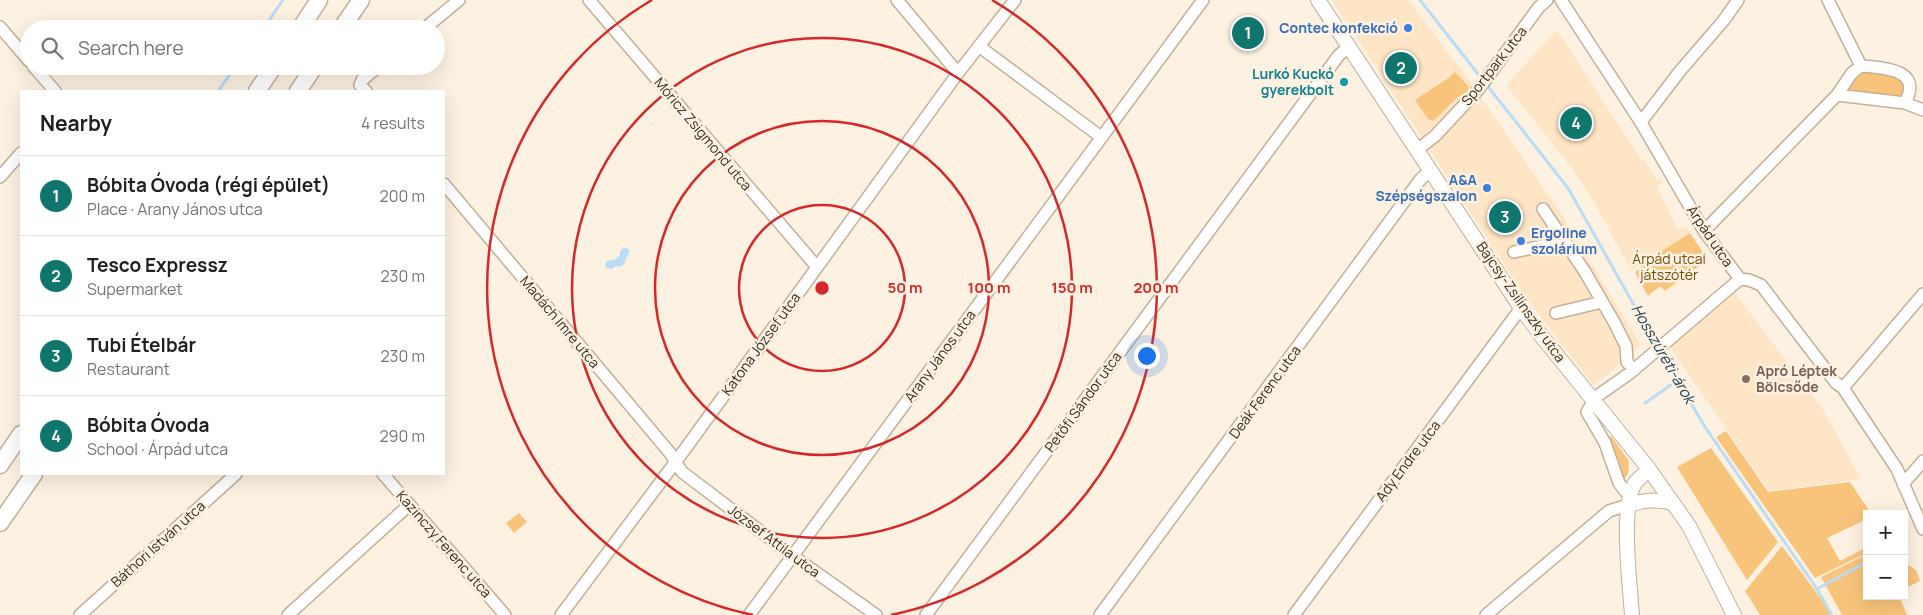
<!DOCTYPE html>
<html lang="en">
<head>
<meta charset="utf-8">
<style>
  body { margin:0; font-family:Manrope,sans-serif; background:#f6f6f6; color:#202124 }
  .controls { position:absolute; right:15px; bottom:15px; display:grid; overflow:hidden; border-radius:0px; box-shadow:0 5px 20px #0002 }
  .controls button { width:45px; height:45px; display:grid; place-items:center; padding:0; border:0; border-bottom:1px solid #e0e0e0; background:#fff; color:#202124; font:25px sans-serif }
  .you { position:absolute; left:1146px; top:355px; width:18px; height:18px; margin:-12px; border:4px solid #fff; border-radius:50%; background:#1a73e8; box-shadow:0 0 0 8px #1a73e833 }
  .badge { display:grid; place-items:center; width:32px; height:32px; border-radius:50%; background:#0f766e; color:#fff; font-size:16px; font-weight:700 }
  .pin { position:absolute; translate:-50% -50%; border:2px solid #fff; box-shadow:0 1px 5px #0006 }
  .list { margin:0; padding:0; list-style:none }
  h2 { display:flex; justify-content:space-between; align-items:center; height:65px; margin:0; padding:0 20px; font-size:21px }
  h2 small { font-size:16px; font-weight:400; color:#757577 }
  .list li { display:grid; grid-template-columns:32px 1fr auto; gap:15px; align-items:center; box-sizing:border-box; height:80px; padding:0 20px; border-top:1px solid #e0e0e0 }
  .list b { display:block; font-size:19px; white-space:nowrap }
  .list p { margin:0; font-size:16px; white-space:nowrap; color:#757577 }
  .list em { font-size:16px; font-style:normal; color:#757577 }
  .icon { flex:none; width:28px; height:28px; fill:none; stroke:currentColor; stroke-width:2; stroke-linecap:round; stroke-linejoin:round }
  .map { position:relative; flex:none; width:1923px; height:615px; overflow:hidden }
  .search { position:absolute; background:#fff; box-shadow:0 5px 20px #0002; left:20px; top:20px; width:425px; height:55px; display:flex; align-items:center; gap:12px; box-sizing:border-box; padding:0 18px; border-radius:28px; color:#757577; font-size:19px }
  .panel { position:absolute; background:#fff; box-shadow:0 5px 20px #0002; left:20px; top:90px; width:425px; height:385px; border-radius:0px }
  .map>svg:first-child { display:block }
  .built { fill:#fde5c5 }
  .green { fill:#f8c47c }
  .water { fill:#bbdcf5 }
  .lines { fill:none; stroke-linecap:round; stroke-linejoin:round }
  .stream { stroke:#bbdcf5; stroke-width:3 }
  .minor-casing { stroke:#c3b098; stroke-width:14 }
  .major-casing { stroke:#c3b098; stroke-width:16 }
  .highway-casing { stroke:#c3b098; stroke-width:19 }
  .minor { stroke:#fff; stroke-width:11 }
  .major { stroke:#fff; stroke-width:14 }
  .highway { stroke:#fff; stroke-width:16 }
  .ring { fill:none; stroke:#d62828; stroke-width:2.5 }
  .shop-dot { fill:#3f7fe0; stroke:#fdf1e2; stroke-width:2 }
  .culture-dot { fill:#0f9aa8; stroke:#fdf1e2; stroke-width:2 }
  .education-dot { fill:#8d6e63; stroke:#fdf1e2; stroke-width:2 }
  .labels { text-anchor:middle; stroke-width:5; stroke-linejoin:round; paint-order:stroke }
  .shop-label { font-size:14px; font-weight:bold; fill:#366cbe; stroke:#fdf1e2; text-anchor:end }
  .street-label { font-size:14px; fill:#322b21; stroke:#fdf1e2 }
  .culture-label { font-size:14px; font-weight:bold; fill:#0d838f; stroke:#fdf1e2; text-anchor:end }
  .park-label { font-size:14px; fill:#734d08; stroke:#fdf1e2 }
  .education-label { font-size:14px; font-weight:bold; fill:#785e54; stroke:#fdf1e2; text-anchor:start }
  .water-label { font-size:15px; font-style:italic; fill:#1b425a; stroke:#fdf1e2 }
  .centre { fill:#d62828; stroke:#fdf1e2; stroke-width:2.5 }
  .ring-label { font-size:15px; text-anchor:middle; font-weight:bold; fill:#d62828; stroke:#fdf1e2; stroke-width:5; stroke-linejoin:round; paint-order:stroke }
</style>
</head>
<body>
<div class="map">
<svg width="1923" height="615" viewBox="0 0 1923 615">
  <rect width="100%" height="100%" fill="#fdf1e2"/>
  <!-- built -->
  <path class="built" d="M1332,0H1408L1469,80L1562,215L1641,345L1594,386L1525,296Z
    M1557,30L1642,161L1644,160L1657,180L1660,179L1663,183L1657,187L1678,230L1686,226L1690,233L1631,270L1594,202L1570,166L1506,85Z
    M1735,293L1824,411L1861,479L1769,491L1670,347Z"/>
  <!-- green -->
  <path class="green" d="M1871,69L1901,77L1905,87L1902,94L1898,97L1847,91L1846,87L1861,71Z
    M1455,72L1469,87L1462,97L1459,96L1433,121L1428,119L1415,100L1450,77V76Z
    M1690,233L1708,260L1665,291L1660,286L1648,296L1635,272L1641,268L1640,265Z
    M1726,431L1768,492L1850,482L1868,509L1865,520L1827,538L1840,561L1867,547V553L1815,578L1716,437Z
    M1611,436L1629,461L1628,474L1624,479L1618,459L1609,437Z
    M1711,448L1778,542L1747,580L1677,467Z
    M519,513L527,522L514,533L506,523Z
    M1782,546L1833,615H1760L1745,591Z
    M1867,554V596H1899L1907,615H1842L1821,577Z
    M1904,562L1916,570L1920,581L1904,589Z"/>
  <!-- water -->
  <path class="water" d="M624,247L630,250L624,264L620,267L616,266L612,269L606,268L605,265L607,261L614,260L620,255V251Z"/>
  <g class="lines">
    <!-- stream -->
    <path class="stream" d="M1420,0L1482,79
      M263,29L283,0
      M1486,84L1568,188L1657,346
      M218,91L236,66
      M1661,352L1705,427L1817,589L1832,615
      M1645,403L1678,380
      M1817,589L1867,562"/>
    <!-- minor casing -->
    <g class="minor-casing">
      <path id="minor" d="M589,0L817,267
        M897,0L958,73
        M1561,0L1640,121L1704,231L1740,279L1749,280L1761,285L1836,383L1843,388L1897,469L1923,529
        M1828,0L1861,66
        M0,27L29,61
        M424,29L459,0
        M980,47L1101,137
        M33,66L55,91
        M366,91L360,85L362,80L379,66
        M1837,95L1852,73L1861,66C1885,68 1923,69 1905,103
        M1641,122L1680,71L1724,20L1738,0
        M1417,150L1435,136L1478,90L1539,7L1547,0
        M0,177L21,153
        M444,184L670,453L682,472L793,556L876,615
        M1543,209L1585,272L1614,322L1626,346L1627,362L1634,370
        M1704,231L1837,95L1905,103L1923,110
        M1514,252L1564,241
        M1556,313L1602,302
        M1843,388L1923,294
        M1593,399L1630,373L1740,279
        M1594,400L1587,412L1605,443L1619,483L1630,497
        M383,474L505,615
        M1903,484L1923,461
        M80,615L236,474
        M288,615L409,505
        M561,615L680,456L958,73L1015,0
        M749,615L1203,0
        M926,615L1339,55L1349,47
        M1100,615L1420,180L1430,170
        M1294,615L1521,308
        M1486,615L1609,511L1628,505"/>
    </g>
    <!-- major casing -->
    <g class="major-casing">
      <path id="major" d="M1318,0L1521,308L1543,338L1649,469L1689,526L1734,615
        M1628,505C1644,500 1656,499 1673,503
        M1632,615C1630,585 1620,507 1635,483C1639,478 1645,474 1649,469"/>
    </g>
    <!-- highway casing -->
    <g class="highway-casing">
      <path id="highway" d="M300,29L319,0
        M341,29L361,0
        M257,91L274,66
        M298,91L315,66
        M0,465L21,434
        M0,523L34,474"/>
    </g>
    <!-- minor -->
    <use href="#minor" class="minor"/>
    <!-- major -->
    <use href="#major" class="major"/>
    <!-- highway -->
    <use href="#highway" class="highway"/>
  </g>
  <!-- distance rings -->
  <g class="ring">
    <circle cx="822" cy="288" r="83"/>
    <circle cx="822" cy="288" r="167"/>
    <circle cx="822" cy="288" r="250"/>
    <path d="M753 615A334 334 0 0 1 652 0M992 0A334 334 0 0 1 891 615"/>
  </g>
  <!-- markers -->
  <g class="shop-dot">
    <circle cx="1408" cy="28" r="5"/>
    <circle cx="1487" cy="188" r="5"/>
    <circle cx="1521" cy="241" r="5"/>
  </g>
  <circle class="culture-dot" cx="1344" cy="82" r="5"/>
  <circle class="education-dot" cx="1746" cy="379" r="5"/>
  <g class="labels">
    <!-- shop labels -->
    <g class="shop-label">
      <text x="1398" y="33">Contec konfekció</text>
      <text x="1477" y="185">A&amp;A<tspan x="1477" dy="16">Szépségszalon</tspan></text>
      <text x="1531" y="238" text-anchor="start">Ergoline<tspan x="1531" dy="16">szolárium</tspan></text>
    </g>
    <!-- street labels -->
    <g class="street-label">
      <text transform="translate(1494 66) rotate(-52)" y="5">Sportpark utca</text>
      <text transform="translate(703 134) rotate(50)" y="5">Móricz Zsigmond utca</text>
      <text transform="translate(1710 236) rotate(56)" y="5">Árpád utca</text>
      <text transform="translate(1521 302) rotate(55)" y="5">Bajcsy-Zsilinszky utca</text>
      <text transform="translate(560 322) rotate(50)" y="5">Madách Imre utca</text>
      <text transform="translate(761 344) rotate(-54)" y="5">Katona József utca</text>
      <text transform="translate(940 356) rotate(-54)" y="5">Arany János utca</text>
      <text transform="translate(1265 392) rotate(-54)" y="5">Deák Ferenc utca</text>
      <text transform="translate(1083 402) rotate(-54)" y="5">Petőfi Sándor utca</text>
      <text transform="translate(1408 461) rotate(-53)" y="5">Ady Endre utca</text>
      <text transform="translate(774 541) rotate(37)" y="5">József Attila utca</text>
      <text transform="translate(158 544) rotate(-42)" y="5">Báthori István utca</text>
      <text transform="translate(444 544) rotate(49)" y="5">Kazinczy Ferenc utca</text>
    </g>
    <!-- culture labels -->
    <g class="culture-label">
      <text x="1334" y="79">Lurkó Kuckó<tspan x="1334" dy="16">gyerekbolt</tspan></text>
    </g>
    <!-- park labels -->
    <g class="park-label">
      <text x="1669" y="264">Árpád utcai<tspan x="1669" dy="16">játszótér</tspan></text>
    </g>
    <!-- education labels -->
    <g class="education-label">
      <text x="1756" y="376">Apró Léptek<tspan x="1756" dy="16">Bölcsőde</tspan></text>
    </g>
    <!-- water labels -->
    <g class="water-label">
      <text transform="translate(1663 354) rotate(60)" y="5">Hosszúréti-árok</text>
    </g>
  </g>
  <circle cx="822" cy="288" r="8" class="centre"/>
  <g class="ring-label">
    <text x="905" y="293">50 m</text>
    <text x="989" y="293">100 m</text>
    <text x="1072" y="293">150 m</text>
    <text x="1156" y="293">200 m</text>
  </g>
</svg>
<div class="controls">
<button>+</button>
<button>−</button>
</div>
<div class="you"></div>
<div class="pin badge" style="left:1248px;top:33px">1</div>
<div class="pin badge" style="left:1401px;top:68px">2</div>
<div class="pin badge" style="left:1505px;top:217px">3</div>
<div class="pin badge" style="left:1576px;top:123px">4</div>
<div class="search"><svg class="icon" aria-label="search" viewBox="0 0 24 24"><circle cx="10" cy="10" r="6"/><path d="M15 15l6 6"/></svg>Search here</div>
<section class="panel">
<h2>Nearby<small>4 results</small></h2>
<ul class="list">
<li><span class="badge">1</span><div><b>Bóbita Óvoda (régi épület)</b><p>Place · Arany János utca</p></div><em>200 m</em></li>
<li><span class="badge">2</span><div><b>Tesco Expressz</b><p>Supermarket</p></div><em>230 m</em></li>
<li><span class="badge">3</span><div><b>Tubi Ételbár</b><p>Restaurant</p></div><em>230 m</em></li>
<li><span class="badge">4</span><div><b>Bóbita Óvoda</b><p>School · Árpád utca</p></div><em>290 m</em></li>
</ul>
</section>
</div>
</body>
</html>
